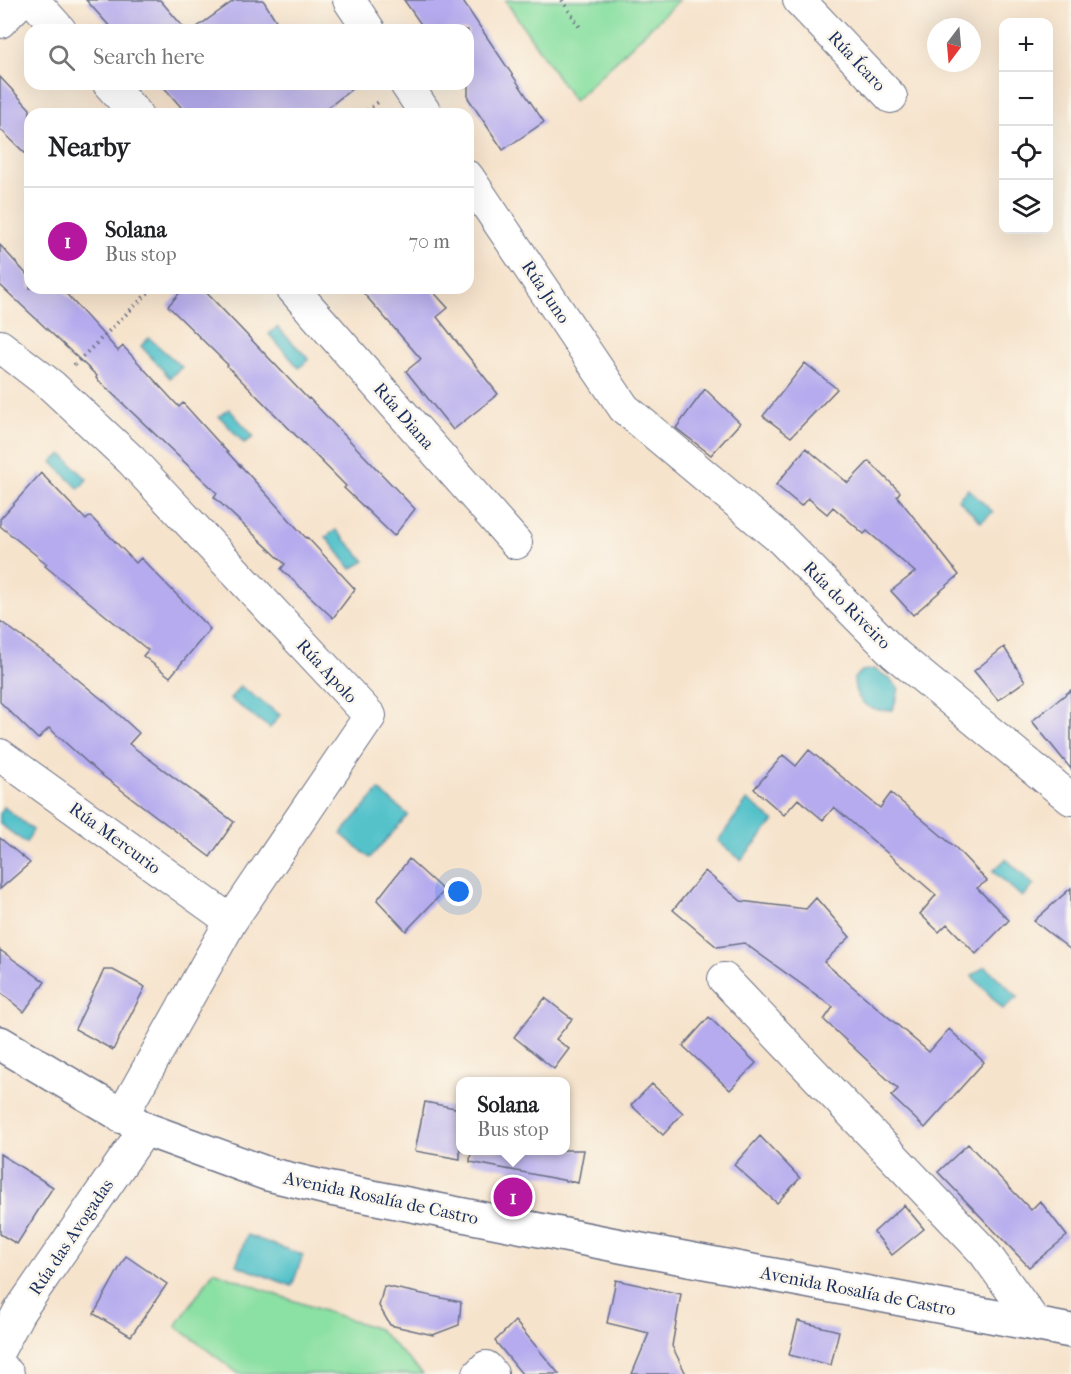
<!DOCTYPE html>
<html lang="en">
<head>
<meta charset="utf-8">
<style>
  body { margin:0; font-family:"IM FELL French Canon",serif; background:#f2f2f2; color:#202124 }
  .controls { position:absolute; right:18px; top:18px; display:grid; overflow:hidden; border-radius:12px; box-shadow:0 6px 24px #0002 }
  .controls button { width:54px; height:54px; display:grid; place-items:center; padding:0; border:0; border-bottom:2px solid #e0e0e0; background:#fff; color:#202124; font:30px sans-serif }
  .compass { position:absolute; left:927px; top:18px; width:54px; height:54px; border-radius:50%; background:#fff; box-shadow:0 6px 24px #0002; rotate:196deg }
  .you { position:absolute; left:459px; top:892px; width:21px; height:21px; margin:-15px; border:4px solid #fff; border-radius:50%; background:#1a73e8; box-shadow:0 0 0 9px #1a73e833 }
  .badge { display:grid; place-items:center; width:39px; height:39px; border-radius:50%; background:#b5179e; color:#fff; font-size:20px; font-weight:700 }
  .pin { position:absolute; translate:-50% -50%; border:3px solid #fff; box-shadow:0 2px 6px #0006 }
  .popup { position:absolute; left:456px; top:1077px; width:114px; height:78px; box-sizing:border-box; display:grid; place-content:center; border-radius:12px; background:#fff; filter:drop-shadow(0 2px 4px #0005); font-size:20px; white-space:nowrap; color:#757577 }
  .popup b { font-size:22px; color:#202124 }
  .popup::after { content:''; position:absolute; left:50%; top:100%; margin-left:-12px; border:12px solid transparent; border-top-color:#fff }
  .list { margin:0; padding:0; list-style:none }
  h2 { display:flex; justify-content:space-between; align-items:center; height:78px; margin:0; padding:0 24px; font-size:26px }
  h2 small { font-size:20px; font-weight:400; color:#757577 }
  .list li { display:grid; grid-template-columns:39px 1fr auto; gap:18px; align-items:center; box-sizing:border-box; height:108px; padding:0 24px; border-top:2px solid #e0e0e0 }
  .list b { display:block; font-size:22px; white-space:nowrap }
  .list p { margin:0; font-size:20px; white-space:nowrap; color:#757577 }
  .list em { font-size:20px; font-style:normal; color:#757577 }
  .icon { flex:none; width:33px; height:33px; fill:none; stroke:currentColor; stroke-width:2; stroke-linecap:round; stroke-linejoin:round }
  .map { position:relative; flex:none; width:1071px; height:1374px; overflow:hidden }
  .search { position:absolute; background:#fff; box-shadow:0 6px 24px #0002; left:24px; top:24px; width:450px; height:66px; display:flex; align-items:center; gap:15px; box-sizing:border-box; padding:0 21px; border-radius:18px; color:#757577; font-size:22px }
  .panel { position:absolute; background:#fff; box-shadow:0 6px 24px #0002; left:24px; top:108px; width:450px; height:186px; border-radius:18px }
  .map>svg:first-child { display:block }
  .green { fill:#8be0a3; stroke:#538880; stroke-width:1.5 }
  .water { fill:#54c2ca; stroke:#387894; stroke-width:1.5 }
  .building { fill:#b5abee }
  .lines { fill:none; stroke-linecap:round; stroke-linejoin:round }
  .street-casing { stroke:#686e84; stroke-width:34 }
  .secondary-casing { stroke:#686e84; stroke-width:36 }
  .path { stroke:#686e84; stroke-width:4; stroke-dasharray:1.5 4.5; stroke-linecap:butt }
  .street { stroke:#fff; stroke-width:32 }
  .secondary { stroke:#fff; stroke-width:33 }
  .labels { text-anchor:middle; stroke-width:5; stroke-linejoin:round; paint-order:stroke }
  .street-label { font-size:18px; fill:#1b2f5e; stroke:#fbf7ec }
</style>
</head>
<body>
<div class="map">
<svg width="1071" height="1374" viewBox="0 0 1071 1374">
  <rect width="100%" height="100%" fill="#fbf7ec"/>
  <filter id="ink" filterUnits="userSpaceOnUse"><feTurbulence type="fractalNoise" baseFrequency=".0167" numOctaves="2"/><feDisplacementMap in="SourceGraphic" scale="12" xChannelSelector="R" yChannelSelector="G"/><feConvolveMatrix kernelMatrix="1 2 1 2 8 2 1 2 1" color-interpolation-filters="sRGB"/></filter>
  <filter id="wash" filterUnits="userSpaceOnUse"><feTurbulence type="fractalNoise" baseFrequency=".008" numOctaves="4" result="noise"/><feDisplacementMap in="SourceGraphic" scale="24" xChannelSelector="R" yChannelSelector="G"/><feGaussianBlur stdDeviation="1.35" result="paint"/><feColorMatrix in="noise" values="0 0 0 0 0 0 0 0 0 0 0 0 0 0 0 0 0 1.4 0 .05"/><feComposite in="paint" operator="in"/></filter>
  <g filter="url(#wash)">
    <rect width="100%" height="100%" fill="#f6e3cc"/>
    <!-- green -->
    <path class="green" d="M505,0H679L574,101Z
      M214,1271L277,1295L378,1329L423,1374H239L176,1326Z"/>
    <!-- water -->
    <path class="water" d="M277,327L309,359L299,368L269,334Z
      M149,338L182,367L170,378L141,346Z
      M229,409L254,437L244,443L219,416Z
      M62,454L87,479L79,489L52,462Z
      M968,489L993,512L981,522L958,499Z
      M336,530L365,561L351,569L326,537Z
      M874,669L889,678L899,689L893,710C889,710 882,711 878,710C861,707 854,694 854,678L862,671Z
      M240,686L280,715L270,728L230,699Z
      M379,790L408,815L370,858L341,834Z
      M747,800L774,821L741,860L718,841Z
      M4,807L33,830L26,843L0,824V814Z
      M1006,859L1034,885L1022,897L993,871Z
      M985,966L1018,997L1003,1009L972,976Z
      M247,1235L303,1255L292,1286L236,1265Z"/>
    <g id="blocks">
      <!-- building -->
      <path class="building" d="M86,0H160L186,30H113Z
        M235,0H263L282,30H193Z
        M404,0H462L544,122L503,150L468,98V30H425Z
        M0,77L30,109V158L0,129Z
        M161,84H358L320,114H187Z
        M0,245L30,278V288H61L118,351L123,346L179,407L183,403L240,466V465L306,538L307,537L355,589L333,618L281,569L285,564L214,497L217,493L96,378L97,376L0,285Z
        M184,288H202L308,399L309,398L415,509L394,536L344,488L346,486L227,366L228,365L168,306Z
        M359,288H430L448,308L437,317L498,394L453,430L406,371L421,359Z
        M805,363L837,389L791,437L763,416Z
        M705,389L740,423L711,455L676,428Z
        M806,448L848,483L869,461L900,492L897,496L959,575L913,615L891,591L915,572L867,531L864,534L833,507L827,514L808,498L801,506L776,485Z
        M41,473L86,520L90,516L136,563L141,558L210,629L170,677L143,656L148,650L45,566L47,564L0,526V519Z
        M0,621L53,659L104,701L139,733L129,744L234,822L210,857L99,773L49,728L38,739L0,702Z
        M1004,647L1025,681L998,700L974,671Z
        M1071,690V769L1032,721Z
        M809,750L880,808L891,793L956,848L987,881L977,888L1009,920L976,954L947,924L939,932L920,914L936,895L834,807L823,820L798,799L784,815L754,789L783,755L796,766Z
        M0,838L30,863L0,889Z
        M409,859L444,891L406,931L377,900Z
        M705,871L741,901L806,909L816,898L850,937L824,962L929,1052L949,1029L984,1062L925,1128L891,1096L898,1089L824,1020L833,1007L744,943L717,947L673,910Z
        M1071,888V950L1034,921Z
        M0,950L45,982L24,1012L0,992Z
        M104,970H113L145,987L113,1050L75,1029Z
        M545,998L572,1019L556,1039L569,1049L554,1069L514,1037Z
        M709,1017L756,1063L730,1090L683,1046Z
        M652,1084L683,1113L663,1135L631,1105Z
        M425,1102L460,1109V1159L415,1151Z
        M760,1136L800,1178L777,1203L734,1165Z
        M968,1144L1031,1210L1040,1201L1067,1236L1029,1267L938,1172Z
        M471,1150H584L578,1183L470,1162Z
        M0,1154L53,1187L17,1244L0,1234Z
        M904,1205L924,1229L892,1255L874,1232Z
        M126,1256L167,1284L131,1336L94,1314Z
        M616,1280L681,1294L672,1346L686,1374H632L649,1333L607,1323Z
        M384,1286L461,1302L459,1325L433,1335L390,1325L379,1306Z
        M515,1321L559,1374H522L495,1341Z
        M798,1321L839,1331L831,1365L789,1355Z"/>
    </g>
  </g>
  <g filter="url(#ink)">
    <use href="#blocks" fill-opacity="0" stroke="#686e84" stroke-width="1.5"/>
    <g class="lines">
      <!-- street casing -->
      <g class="street-casing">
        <path id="street" d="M33,0L60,30
          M349,0L369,30
          M799,0L891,97
          M0,22L22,0
          M109,84L136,114
          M406,84L426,114
          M468,177L624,408L782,540L895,654L1071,799
          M292,288L516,543
          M0,346L52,386L131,460L370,716L231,921L121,1117
          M0,755L231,921
          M724,979L984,1252L1036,1324
          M0,1348L19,1312L145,1129
          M0,1367L8,1374
          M479,1374L486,1367L492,1374"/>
      </g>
      <!-- secondary casing -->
      <g class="secondary-casing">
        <path id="secondary" d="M0,1043L145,1129L268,1174L331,1189L641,1250L1071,1331"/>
      </g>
      <!-- path -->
      <path class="path" d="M562,0L581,29
        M362,114L381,100
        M74,365L153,288"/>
      <!-- street -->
      <use href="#street" class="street"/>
      <!-- secondary -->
      <use href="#secondary" class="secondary"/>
    </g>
  </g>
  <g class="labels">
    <!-- street labels -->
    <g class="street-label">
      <text transform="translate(857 61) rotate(47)" y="6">Rúa Ícaro</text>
      <text transform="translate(546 292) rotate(56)" y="6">Rúa Juno</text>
      <text transform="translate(404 416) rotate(49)" y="6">Rúa Diana</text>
      <text transform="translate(847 605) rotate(45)" y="6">Rúa do Riveiro</text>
      <text transform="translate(327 671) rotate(47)" y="6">Rúa Apolo</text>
      <text transform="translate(115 838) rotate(36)" y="6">Rúa Mercurio</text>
      <text transform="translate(381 1198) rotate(12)" y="6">Avenida Rosalía de Castro</text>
      <text transform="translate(71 1237) rotate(-56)" y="6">Rúa das Avogadas</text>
      <text transform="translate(858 1291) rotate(11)" y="6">Avenida Rosalía de Castro</text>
    </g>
  </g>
</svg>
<div class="controls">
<button>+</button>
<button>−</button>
<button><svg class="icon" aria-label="locate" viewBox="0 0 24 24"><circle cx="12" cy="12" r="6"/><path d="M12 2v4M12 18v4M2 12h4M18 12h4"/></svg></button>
<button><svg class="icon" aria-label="layers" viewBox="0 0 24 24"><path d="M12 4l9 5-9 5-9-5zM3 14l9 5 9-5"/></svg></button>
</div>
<svg class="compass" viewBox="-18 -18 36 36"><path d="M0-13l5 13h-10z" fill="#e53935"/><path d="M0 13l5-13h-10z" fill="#757577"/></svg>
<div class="you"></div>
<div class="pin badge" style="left:513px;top:1197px">1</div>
<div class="popup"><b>Solana</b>Bus stop</div>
<div class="search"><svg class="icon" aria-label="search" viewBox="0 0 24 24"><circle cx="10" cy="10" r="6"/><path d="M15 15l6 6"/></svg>Search here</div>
<section class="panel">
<h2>Nearby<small></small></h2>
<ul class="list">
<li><span class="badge">1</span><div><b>Solana</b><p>Bus stop</p></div><em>70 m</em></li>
</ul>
</section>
</div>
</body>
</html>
